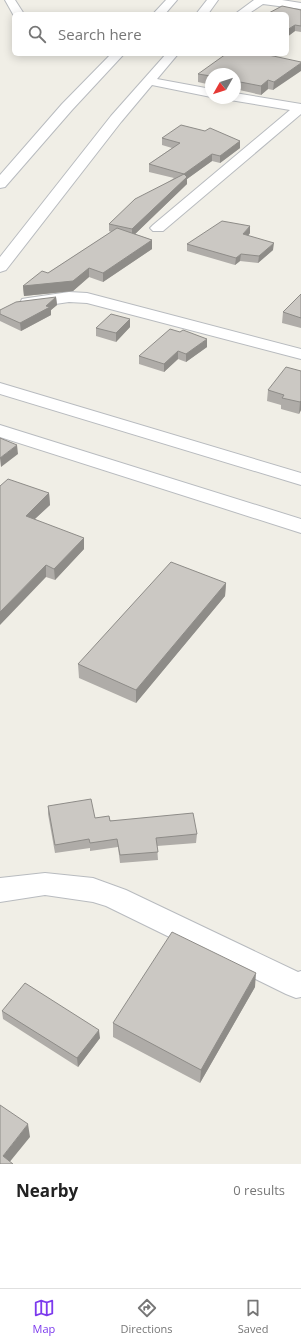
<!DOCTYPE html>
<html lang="en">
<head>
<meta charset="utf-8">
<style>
  body { margin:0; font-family:"Open Sans",sans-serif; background:#f6f6f6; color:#222 }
  .compass { position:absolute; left:205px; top:68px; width:36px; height:36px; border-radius:50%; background:#fff; box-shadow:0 2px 10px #0003; rotate:231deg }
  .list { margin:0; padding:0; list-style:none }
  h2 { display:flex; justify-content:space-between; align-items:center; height:52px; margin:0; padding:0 16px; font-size:17px }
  h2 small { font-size:13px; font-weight:400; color:#767676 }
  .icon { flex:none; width:22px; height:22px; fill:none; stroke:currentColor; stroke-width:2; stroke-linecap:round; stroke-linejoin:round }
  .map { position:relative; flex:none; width:301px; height:1164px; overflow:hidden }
  .search { position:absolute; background:#fff; box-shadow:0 2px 10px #0003; left:12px; right:12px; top:12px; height:44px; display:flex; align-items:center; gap:10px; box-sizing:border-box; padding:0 14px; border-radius:6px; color:#767676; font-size:15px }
  .sheet { height:124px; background:#fff }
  nav { display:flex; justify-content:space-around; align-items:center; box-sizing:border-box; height:56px; border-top:1px solid #e0e0e0; background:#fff; font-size:11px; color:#767676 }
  nav a { display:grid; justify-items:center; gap:2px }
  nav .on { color:#7c3aed }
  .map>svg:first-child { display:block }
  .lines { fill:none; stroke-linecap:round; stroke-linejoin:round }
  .minor-casing { stroke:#b8bbbf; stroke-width:2 }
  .minor { fill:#fff; fill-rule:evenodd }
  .wall { fill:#afaca8 }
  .shaded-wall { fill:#8e8c88 }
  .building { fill:#cbc8c3; stroke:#8e8c88 }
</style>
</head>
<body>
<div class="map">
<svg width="301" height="1164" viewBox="0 0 301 1164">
  <rect width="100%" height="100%" fill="#f0eee6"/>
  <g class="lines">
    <!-- minor casing -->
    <g class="minor-casing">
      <path id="minor" d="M5,0H15L24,14H14V16Z
        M166,0H177L165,14H153Z
        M207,0H218L208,14H196Z
        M254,0H282L301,3V9L263,4L248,14H235Z
        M111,54H124L72,110L5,187L0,188V175L62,104Z
        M166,54H178L157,79L211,89V97L152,85L121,122L6,270L0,272V257L111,116Z
        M235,93L301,104V114L163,231H153L150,228L153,225L290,110L230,100L229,98H235Z
        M69,292L87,293L301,349V359L87,303L69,302L28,308L22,307L20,303L22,299L28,298Z
        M0,383L301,473V485L0,394Z
        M0,425L301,519V533L0,437Z
        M45,873L93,878L126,890L298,972L301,971V997L296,998L286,994L106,906L93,902L45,895L0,902V878Z"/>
    </g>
    <!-- minor -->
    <use href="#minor" class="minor"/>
  </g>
  <!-- wall -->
  <path class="wall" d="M301,10V32L295,31L287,37V14Z
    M301,62L273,90L268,89L261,95L235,89V74H211V85L198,82V74Z
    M162,138L240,141V148L220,163L212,161L187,179V184L135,234L152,240V249L103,282L89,277L73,291L24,296L23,286L48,273L111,232L109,231V224L174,178L149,172V164L172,148L162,145Z
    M250,233L248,236L273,250L258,263L240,261L235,265L187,251V244Z
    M301,294V328L282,323L283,312Z
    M56,297L57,305L51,310V315L21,331L0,321V310Z
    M130,319V327L116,342L96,336V328Z
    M180,332L207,347L186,362L178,359L164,372L139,364V356Z
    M301,371V410L299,414L281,409V405L267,401L268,390Z
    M0,486L49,493L50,505L35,519L84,549L55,580L46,577Z
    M226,583L225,596L136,703L79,678L78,664Z
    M48,806L95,818L197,834L196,843L157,846L158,860L120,863L118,847L90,851V848L55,853L48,814Z
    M255,987L200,1083L113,1037V1023Z
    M2,1011L100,1038L78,1067L3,1019Z"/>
  <!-- shaded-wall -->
  <path class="shaded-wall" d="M295,25V31L287,37L288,30Z
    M301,63V71L273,90L274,82Z
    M268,80V89L261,95V86Z
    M240,141V148L220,163V156Z
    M212,154V161L187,179V184L132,237V229L184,174Z
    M250,226V233L243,242V234Z
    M152,240V249L103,282V273Z
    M274,243L273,250L258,263L259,256Z
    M241,254L240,261L235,265L236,258Z
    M89,268V277L73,291L24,296L23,286Z
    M56,297L57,305L51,310V315L21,331L20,323L46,306Z
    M130,319V327L116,342V333Z
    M207,339V347L186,362V354Z
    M178,351V359L164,372V364Z
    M301,401V410L299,414L300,402Z
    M17,445L18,454L1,467L0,458Z
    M49,493L50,505L26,527V516Z
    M84,538V549L55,580L54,569Z
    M46,565V577L0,625V612Z
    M226,583L225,596L136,703V690Z
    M256,973L255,987L200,1083L201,1070Z
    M99,1030L100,1038L78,1067L77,1058Z
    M28,1124L30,1137L8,1164L3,1156Z"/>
  <!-- building -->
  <path class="building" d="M282,6L301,10V26L295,25L287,30V14H267Z
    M226,54H264L301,62V63L274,82L268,80L261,86L235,81V74H211V76L198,74Z
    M181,125L205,131L210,128L240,141L220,156L212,154L184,174L187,177L132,229L109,224L135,199L184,174L149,164L180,143L162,138Z
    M222,221L250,226L243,234L274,243L259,256L241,254L236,258L187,244Z
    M117,228L152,240L103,273L89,268L73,281L23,286L42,271L48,273Z
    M301,294V318L283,312Z
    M56,297L46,306L50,307L20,323L0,314V310L16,302Z
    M111,314L130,319L116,333L96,328Z
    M170,329L180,332L183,330L207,339L186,354L178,351L164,364L139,356Z
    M286,367L301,371V401L300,402L282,398L284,395L268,390Z
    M0,438L17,445L0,458Z
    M8,479L49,493L26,516L84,538L54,569L46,565L0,612V486Z
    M171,562L226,583L136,690L78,664Z
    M91,799L95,818L109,816L110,821L193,813L197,834L156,838L158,852L120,855L117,839L90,843L89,839L55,845L48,806Z
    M172,932L256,973L201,1070L113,1023Z
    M25,983L99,1030L77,1058L2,1011Z
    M0,1105L28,1124L3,1156L13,1164H0Z"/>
</svg>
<svg class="compass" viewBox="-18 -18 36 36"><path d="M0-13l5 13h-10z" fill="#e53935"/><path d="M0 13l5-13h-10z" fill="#767676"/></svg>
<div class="search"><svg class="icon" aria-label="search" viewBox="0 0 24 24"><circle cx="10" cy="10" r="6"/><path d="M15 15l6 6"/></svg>Search here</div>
</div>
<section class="sheet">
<h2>Nearby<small>0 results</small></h2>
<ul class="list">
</ul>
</section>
<nav>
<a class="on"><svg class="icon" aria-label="map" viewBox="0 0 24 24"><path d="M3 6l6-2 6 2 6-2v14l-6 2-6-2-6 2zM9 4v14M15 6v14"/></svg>Map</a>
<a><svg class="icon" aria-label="directions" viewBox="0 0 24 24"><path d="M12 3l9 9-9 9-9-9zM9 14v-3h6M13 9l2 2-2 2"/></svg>Directions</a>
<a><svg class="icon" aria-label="saved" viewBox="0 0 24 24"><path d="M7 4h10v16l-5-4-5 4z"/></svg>Saved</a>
</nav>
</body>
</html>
